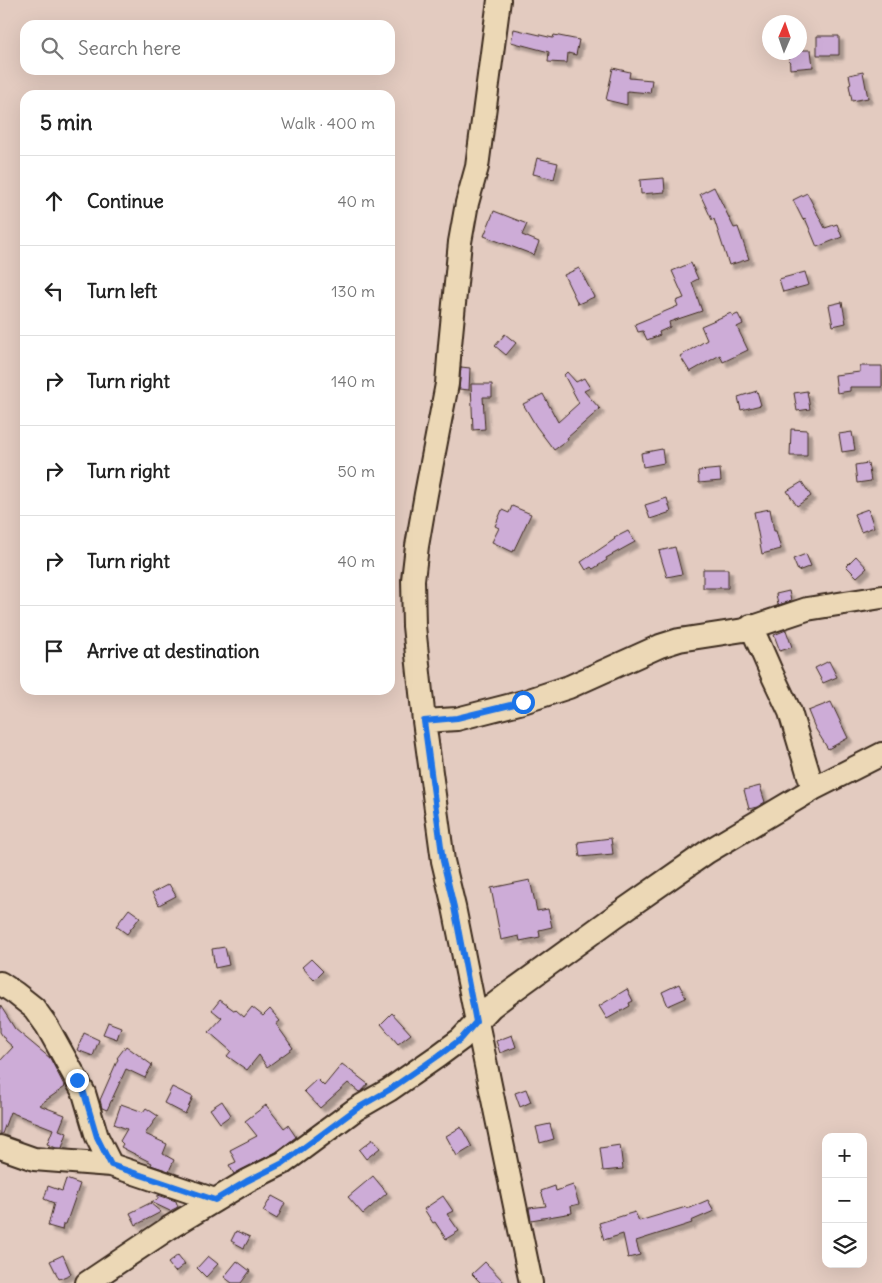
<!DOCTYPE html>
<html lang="en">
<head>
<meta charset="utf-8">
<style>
  body { margin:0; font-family:Delius,sans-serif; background:#f6f6f6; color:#222 }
  .controls { position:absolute; right:15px; bottom:15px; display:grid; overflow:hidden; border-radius:10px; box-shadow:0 5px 20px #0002 }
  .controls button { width:45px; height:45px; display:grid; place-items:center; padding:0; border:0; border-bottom:1px solid #e0e0e0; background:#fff; color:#222; font:25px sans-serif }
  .compass { position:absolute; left:762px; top:15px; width:45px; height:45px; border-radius:50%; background:#fff; box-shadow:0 5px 20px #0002; rotate:2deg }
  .stop { position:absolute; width:15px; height:15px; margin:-11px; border:4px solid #1a73e8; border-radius:50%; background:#fff }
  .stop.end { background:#1a73e8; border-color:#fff; box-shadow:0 1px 5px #0008 }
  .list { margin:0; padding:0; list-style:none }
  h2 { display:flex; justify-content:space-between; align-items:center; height:65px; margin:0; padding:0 20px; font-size:21px }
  h2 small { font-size:16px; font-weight:400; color:#767676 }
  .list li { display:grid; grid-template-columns:32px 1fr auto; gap:15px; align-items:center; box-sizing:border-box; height:90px; padding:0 20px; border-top:1px solid #e0e0e0 }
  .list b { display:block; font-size:19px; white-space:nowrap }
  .list em { font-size:16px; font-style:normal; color:#767676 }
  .icon { flex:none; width:28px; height:28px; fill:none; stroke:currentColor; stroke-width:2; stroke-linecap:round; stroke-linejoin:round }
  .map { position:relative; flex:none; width:882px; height:1283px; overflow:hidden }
  .search { position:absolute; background:#fff; box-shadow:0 5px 20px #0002; left:20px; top:20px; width:375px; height:55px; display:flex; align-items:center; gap:12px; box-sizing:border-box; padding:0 18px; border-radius:15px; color:#767676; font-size:19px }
  .panel { position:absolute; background:#fff; box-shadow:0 5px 20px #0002; left:20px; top:90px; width:375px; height:605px; border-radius:15px }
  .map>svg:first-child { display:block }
  .building { fill:#cdacd7; stroke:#3b2a1e; filter:url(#shadow) }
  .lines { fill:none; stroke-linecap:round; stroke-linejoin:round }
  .minor-casing { stroke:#3b2a1e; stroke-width:26 }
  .minor { stroke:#ecd8b6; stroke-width:22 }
  .route { stroke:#1a73e8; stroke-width:6 }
</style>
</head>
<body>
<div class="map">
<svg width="882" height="1283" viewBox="0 0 882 1283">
  <defs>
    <filter id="shadow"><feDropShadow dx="4.5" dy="4.5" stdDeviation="1" flood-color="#0004"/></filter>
  </defs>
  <rect width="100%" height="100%" fill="#e3cbc0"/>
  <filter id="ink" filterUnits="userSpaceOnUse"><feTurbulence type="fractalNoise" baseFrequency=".02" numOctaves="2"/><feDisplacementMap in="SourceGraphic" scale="10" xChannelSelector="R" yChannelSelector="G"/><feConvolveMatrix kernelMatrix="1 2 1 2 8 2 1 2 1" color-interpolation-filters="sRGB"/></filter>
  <g filter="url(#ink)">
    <!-- building -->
    <path class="building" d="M514,29L553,38L554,35L579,40L576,55L568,53L567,63L548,62L549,52L511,42Z
      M817,36H839V55H817Z
      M800,50H811L813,67L790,69L789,52H800Z
      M613,68L630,72L629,78L652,80L650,93L627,91V105L606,100Z
      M863,72L868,98L852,101L849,85L851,84L849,75Z
      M537,158L558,163L554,179L533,174Z
      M664,178L665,192L641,194L640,180Z
      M714,187L734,228L738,227L749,259L729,265L714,219L712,220L700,194Z
      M807,193L825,228L837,224L842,237L817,247L805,218L803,220L793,200Z
      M494,211L527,224L522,235L539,242L534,255L484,236Z
      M691,263L698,279L692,282L702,311L669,322L670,327L659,332L660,335L647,340L643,331L638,332L635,324L678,306L676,301L684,298L672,271Z
      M579,268L594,297L578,304L564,275Z
      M805,272L809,285L783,292L779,279Z
      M842,302L846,323L833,326L829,305Z
      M731,313L733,316L738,314L743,324L737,327L748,350L723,362L720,355L690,372L680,356L707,340L701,326Z
      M505,334L516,343L506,355L495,346Z
      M860,366H882V387H850V391L837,393L835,375L860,372Z
      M461,367L470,368L469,390L459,389Z
      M567,372L576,382L584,378L590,388L584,391L600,409L567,438L568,440L554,450L536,426L523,404L543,394L558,422L579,403L564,375Z
      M471,384H492V397H483L485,429L473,430Z
      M757,391L761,405L741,410L738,397Z
      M807,391L810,409L797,411L794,393Z
      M791,429L807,430V456H790Z
      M852,432L855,450L842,452L839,434Z
      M662,449L664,463L643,467L641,453Z
      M868,463L871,481L857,483L855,465Z
      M720,469L721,481L699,483L698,471Z
      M802,482L811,496L797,506L787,491Z
      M667,498L671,512L650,519L645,505Z
      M512,506L531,514L513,552L492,542L499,528L495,526L502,510L509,513Z
      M770,509L774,531H776L781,549L762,554L754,512Z
      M868,509L874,527L861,532L854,514Z
      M628,531L635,542L606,558L607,560L593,569L591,567L586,570L581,562L615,539L614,538Z
      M675,547L682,574L667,577L659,551Z
      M806,554L811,566L798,571L793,559Z
      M856,556L867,568L857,577L846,566Z
      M703,569H728V588H703Z
      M789,591L791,601L778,605L776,594Z
      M786,630L792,647L780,651L774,635Z
      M829,661L837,677L823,683L815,668Z
      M831,702L848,738L828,749L815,728L808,711Z
      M760,786L765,802L757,807L749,809L744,790Z
      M611,838L613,854L580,857L578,842Z
      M530,880L537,911L548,909L552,927L539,930L540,937L520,941L519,936L501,940L491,888Z
      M169,884L176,896L159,905L152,893Z
      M129,909L140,917L127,934L116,926Z
      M225,947L229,965L215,968L212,949Z
      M311,959L323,971L314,980L302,967Z
      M679,984L686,998L668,1006L662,992Z
      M627,989L633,1001L629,1003L630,1006L607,1019L599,1006Z
      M220,1000L235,1011L236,1010L244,1017L252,1007L263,1016L270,1009L280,1021L276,1024L293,1048L267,1067L259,1055L247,1070L227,1056L231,1051L209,1032L222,1018L212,1010Z
      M0,1005L15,1029L50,1058L65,1087L39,1105L65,1115L59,1130L67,1133L62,1148H56L47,1144L53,1129L10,1112L2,1134H0V1061L13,1047L6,1041L0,1032Z
      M392,1013L411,1034L398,1044L381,1024Z
      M108,1022L121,1027L117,1039L103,1034Z
      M84,1033L99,1040L93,1056L77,1050Z
      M512,1035L516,1047L500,1053L496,1041Z
      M126,1046L152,1065L145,1078L126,1069L107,1110L102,1108L100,1100L118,1059L117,1058Z
      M342,1064L368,1084L363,1090L359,1092L348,1083L320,1108L304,1091L317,1079L324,1086Z
      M172,1087L193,1097L185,1114L164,1103Z
      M526,1089L531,1102L520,1107L515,1093Z
      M222,1101L231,1115L220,1123L210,1109Z
      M121,1104L143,1112L146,1108L158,1116L145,1134L167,1144L163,1154L174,1160L169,1171L151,1165L152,1163L121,1147L123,1144L120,1141L127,1129L114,1124Z
      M266,1105L284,1128L288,1125L296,1137L276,1152L234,1174L229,1165L236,1162L230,1150L257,1136L245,1121Z
      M550,1124L554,1139L540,1143L536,1127Z
      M461,1127L472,1147L457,1156L446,1136Z
      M373,1139L380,1148L366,1159L359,1150Z
      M620,1145L623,1169L603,1171L600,1148Z
      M373,1176L387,1193L363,1214L348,1197Z
      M66,1179L80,1184L66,1224H63L62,1230L48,1226L54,1203L44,1199L48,1186L62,1191Z
      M573,1185L579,1204L571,1206L572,1213L531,1220L529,1208L546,1206L541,1191L555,1186L556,1191Z
      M158,1195L176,1201L178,1207L170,1211L151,1202L158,1199Z
      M272,1196L285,1203L277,1219L263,1211Z
      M443,1196L453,1211L447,1214L459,1231L446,1239L435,1222L433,1223L424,1209Z
      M708,1200L714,1211L691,1221L692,1223L636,1241L640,1255L628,1258L623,1234L604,1240L599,1223L635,1212L639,1221L686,1207L687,1209Z
      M150,1203L161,1212L136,1225L130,1213Z
      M236,1231L250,1237L244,1248L231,1241Z
      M63,1255L71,1274L59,1279L50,1261Z
      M178,1255L185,1264L175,1272L168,1263Z
      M208,1256L218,1264L206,1277L197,1268Z
      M237,1261L250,1271L241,1283H232L224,1277Z
      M485,1262L505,1283H481L472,1274Z"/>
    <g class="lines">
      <!-- minor casing -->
      <g class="minor-casing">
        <path id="minor" d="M499,0L477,167L467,203L460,242L450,345L447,384L426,494L417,546L413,580L414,626L424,721L443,861L454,907L477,1022L531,1283
          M751,626L772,674L790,712L813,789
          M424,721L457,719L523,702L569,687L660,646L679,640L744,630L807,609L882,597
          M0,983L15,993L34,1008L47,1026L84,1093L97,1137L111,1165
          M0,1147L34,1159L111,1165L215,1200
          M87,1283L169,1228L247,1181L283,1163L356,1109L389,1090L438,1056L461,1039L491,1007L508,994L614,917L707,852L813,789L882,754"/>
      </g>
      <!-- minor -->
      <use href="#minor" class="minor"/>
    </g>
  </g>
  <g class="lines" filter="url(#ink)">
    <!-- route -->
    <path class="route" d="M77,1080L84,1093L97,1137L111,1165L215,1200L247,1181L283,1163L356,1109L389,1090L438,1056L461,1039L476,1022L454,907L443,861L424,721L457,718L523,702"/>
  </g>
</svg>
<div class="controls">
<button>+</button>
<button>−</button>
<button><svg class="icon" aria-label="layers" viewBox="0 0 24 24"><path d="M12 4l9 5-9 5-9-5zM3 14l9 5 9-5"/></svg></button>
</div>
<svg class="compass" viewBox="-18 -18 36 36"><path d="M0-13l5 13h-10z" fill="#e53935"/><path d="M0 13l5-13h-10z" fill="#767676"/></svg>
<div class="stop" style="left:523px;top:702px"></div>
<div class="stop end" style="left:77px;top:1080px"></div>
<div class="search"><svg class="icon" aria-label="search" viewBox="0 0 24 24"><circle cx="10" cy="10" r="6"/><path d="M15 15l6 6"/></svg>Search here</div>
<section class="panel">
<h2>5 min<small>Walk · 400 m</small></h2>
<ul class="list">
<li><svg class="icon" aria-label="ahead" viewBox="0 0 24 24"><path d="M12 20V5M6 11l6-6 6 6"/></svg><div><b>Continue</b></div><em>40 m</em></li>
<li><svg class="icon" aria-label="left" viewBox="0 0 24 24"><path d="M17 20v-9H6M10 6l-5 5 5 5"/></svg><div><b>Turn left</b></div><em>130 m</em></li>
<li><svg class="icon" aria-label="right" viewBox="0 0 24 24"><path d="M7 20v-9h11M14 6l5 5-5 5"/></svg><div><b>Turn right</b></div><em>140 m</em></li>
<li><svg class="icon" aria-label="right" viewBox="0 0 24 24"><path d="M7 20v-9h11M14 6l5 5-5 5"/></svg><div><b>Turn right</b></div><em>50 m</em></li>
<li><svg class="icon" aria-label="right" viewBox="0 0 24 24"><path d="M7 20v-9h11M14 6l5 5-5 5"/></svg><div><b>Turn right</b></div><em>40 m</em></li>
<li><svg class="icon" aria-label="arrive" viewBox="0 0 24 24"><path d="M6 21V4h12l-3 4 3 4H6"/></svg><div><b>Arrive at destination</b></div></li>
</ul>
</section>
</div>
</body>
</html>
